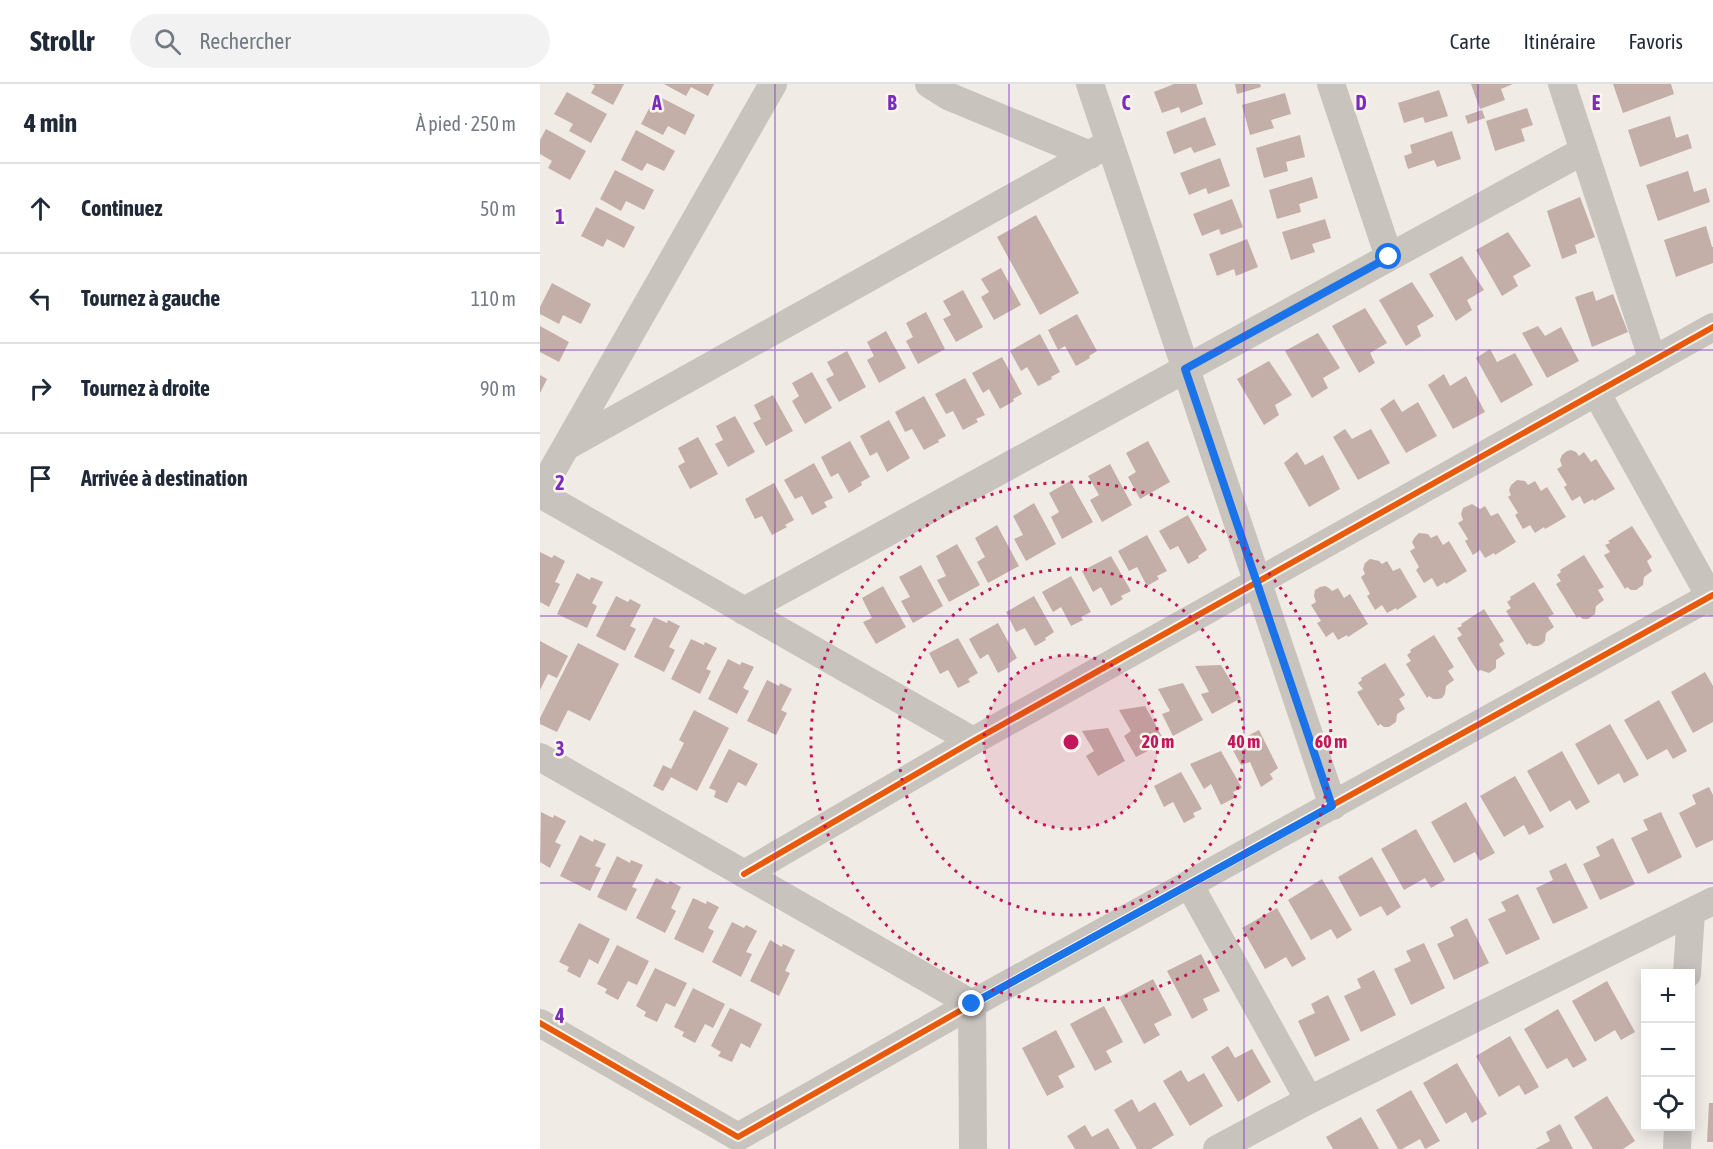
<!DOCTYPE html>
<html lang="fr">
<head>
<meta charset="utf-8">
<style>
  body { margin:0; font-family:"Asap Condensed",sans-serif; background:#f2f2f3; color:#1f2937 }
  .controls { position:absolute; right:18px; bottom:18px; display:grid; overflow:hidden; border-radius:0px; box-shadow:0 3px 15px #0003 }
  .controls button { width:54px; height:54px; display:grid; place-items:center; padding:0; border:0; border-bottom:2px solid #e0e1e3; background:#fff; color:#1f2937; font:30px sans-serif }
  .stop { position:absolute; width:18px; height:18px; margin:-14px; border:4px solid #1a73e8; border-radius:50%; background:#fff }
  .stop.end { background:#1a73e8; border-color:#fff; box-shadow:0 2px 6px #0008 }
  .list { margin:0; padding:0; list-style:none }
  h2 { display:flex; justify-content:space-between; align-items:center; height:78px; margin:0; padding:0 24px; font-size:26px }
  h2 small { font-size:20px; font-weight:400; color:#747a83 }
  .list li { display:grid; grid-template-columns:39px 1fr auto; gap:18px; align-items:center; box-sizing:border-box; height:90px; padding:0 24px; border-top:2px solid #e0e1e3 }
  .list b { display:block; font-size:22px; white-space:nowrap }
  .list em { font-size:20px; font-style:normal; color:#747a83 }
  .icon { flex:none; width:33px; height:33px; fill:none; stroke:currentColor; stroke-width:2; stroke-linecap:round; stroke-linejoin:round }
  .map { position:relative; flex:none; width:1173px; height:1065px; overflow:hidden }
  header { display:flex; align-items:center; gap:36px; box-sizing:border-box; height:84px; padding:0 30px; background:#fff; border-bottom:2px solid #e0e1e3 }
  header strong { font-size:28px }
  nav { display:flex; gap:33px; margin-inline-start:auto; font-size:21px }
  .search { width:420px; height:54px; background:#f2f2f3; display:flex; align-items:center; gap:15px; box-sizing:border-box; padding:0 21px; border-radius:33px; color:#747a83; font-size:22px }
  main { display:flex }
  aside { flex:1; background:#fff }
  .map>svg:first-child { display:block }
  .building { fill:#c3afa7 }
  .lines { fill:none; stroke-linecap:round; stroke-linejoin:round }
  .minor { stroke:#c9c3be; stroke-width:28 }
  .cycleway-casing { stroke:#fbf5ee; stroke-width:10 }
  .cycleway { stroke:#e8590c; stroke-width:6 }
  .route { stroke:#1a73e8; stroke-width:8 }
  .grid { fill:none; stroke:#7b2cbf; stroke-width:1.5; stroke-opacity:0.55 }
  .ring { fill:none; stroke:#c2185b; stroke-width:3; stroke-dasharray:3 6 }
  .grid-label { font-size:20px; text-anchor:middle; font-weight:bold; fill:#7b2cbf; stroke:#fbf5ee; stroke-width:5; stroke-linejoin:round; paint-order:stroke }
  .centre { fill:#c2185b; stroke:#fbf5ee; stroke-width:3 }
  .ring-label { font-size:18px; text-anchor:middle; font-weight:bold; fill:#c2185b; stroke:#fbf5ee; stroke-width:5; stroke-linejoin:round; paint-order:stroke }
</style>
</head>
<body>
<header>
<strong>Strollr</strong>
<div class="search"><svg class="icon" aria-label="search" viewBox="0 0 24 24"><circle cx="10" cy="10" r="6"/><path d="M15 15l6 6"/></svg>Rechercher</div>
<nav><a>Carte</a><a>Itinéraire</a><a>Favoris</a></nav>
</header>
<main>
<aside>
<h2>4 min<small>À pied · 250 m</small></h2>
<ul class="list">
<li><svg class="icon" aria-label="ahead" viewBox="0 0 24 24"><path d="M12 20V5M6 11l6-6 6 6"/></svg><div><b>Continuez</b></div><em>50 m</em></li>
<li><svg class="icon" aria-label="left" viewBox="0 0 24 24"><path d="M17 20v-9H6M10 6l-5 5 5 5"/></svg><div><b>Tournez à gauche</b></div><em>110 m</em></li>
<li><svg class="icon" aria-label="right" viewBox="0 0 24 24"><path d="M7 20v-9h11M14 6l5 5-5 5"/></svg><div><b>Tournez à droite</b></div><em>90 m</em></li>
<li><svg class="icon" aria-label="arrive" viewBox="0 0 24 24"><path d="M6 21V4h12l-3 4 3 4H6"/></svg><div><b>Arrivée à destination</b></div></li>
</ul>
</aside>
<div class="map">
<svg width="1173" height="1065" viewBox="0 0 1173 1065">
  <rect width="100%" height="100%" fill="#f0ebe5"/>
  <!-- building -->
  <path class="building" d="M52,0H84L73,21L51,9L55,2Z
    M124,0H174L168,12L151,3L146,12Z
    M634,0H656L663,20L641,29L639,23L622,29L614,8Z
    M695,0H720L721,3L697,10Z
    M931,0H973L961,5L965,16L940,25Z
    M1073,0H1131L1134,10L1083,29Z
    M899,6L908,32L885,39L883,33L864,39L858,19Z
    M27,8L67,30L51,59L29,47L33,40L14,30Z
    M745,9L751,30L731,36L734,44L710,51L702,21Z
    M116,11L155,31L145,51L128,42L123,51L101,40Z
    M987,24L993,41L981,45L985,57L955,67L946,37Z
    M942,26L945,34L928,40L925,32Z
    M1130,32L1136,54L1148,50L1152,64L1100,83L1088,46Z
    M665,33L676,61L654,69L651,63L634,70L626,48Z
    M6,45L46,67L30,96L8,84L12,77L0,70V56Z
    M96,46L135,67L124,87L107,79L102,87L81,76Z
    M912,47L921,75L897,83L894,76L868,85L864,72L872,69L870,61Z
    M760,51L765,73L746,78L748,87L724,94L716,64Z
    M680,74L690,102L668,110L666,104L649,111L640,89Z
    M75,86L114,106L104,126L86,117L81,127L60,115Z
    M1148,87L1154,108L1166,104L1170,118L1118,137L1106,101Z
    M772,93L778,114L759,120L761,128L737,135L729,106Z
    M1040,113L1055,153L1035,161L1037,169L1022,175L1007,127Z
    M692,115L703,143L681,151L679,145L662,152L653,130Z
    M56,123L95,143L84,164L67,155L63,163L41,152Z
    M496,131L539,209L500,231L457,153Z
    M785,135L791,154L772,160L775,168L751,176L742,148Z
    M1166,142L1172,163H1173V179L1136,193L1124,156Z
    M968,148L991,182L973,192L978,202L962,212L936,166Z
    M707,155L718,183L696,192L694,185L677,192L669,170Z
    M922,172L944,206L927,216L932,226L916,237L889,190Z
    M461,184L481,221L454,236L441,213L449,208L441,195Z
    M872,198L894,232L877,242L881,252L866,262L839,216Z
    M12,199L51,220L41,240L23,231L19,240L0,230V223Z
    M423,206L443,243L416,258L403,235L411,231L403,217Z
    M1053,207L1056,217L1073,210L1088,248L1052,263L1035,213Z
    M825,224L847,259L830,269L835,279L819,289L792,242Z
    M386,228L405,265L378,280L366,257L373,253L366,239Z
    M537,230L557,267L549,272L550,274L536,282L525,262L518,266L508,246Z
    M0,242L29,258L19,278L0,268Z
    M998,242L1005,252L1021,243L1039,277L1007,294L982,249Z
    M346,247L366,284L339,299L327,276L334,272L327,258Z
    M778,249L800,284L783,294L788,304L772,314L745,267Z
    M500,250L520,288L511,293L512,295L498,302L487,283L481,287L470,267Z
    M950,265L957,278L975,269L993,301L961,319L936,274Z
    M307,267L326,303L299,318L286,295L294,291L287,278Z
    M462,273L482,310L473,315L474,317L460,325L449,305L443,309L432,289Z
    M729,277L752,311L735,321L739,331L724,341L697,295Z
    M272,288L292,324L265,340L252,317L259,312L252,299Z
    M904,290L910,302L926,292L945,328L913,345L888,301Z
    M0,291L7,295L0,309Z
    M425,294L445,331L436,335L438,338L423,346L413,327L406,330L395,310Z
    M233,311L253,347L226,362L213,339L221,335L214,321Z
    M384,312L406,352L398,356L399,358L384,366L372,345L365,348L355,328Z
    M854,315L862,328L878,318L897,352L866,369L840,325Z
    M195,332L215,368L188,383L175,360L183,356L176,342Z
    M349,336L370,374L347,388L337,368L330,372L320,352Z
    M805,345L812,355L831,345L850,379L818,396L793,353Z
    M158,353L178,390L150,405L138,382L145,378L138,364Z
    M310,357L330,393L321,398L322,401L309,409L298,389L291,393L281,373Z
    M608,357L630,398L600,415L588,393L596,388L586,369Z
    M1031,366L1036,368L1039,372L1044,368L1051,378L1056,375L1075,405L1054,417L1053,415L1044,420L1040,412L1032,417L1024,403L1027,401L1017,385L1022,382L1020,376L1022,371L1027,367Z
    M757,368L765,381L783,371L800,405L769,423L744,379Z
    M274,379L293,414L284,418L287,423L272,431L262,412L255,415L244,396Z
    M570,380L592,421L562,438L550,416L559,411L548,392Z
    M977,396L985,397L988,401L995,397L1001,407L1007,403L1026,433L1005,445L1004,443L995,449L990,441L983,445L975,431L978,429L968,413L971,411L969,406L971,401Z
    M530,397L553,438L522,455L511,433L519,428L509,409Z
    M234,399L254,436L245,441L247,443L232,451L222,432L215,435L205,415Z
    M494,419L516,460L486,477L474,455L483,451L473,432Z
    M932,420L940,425L945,422L951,432L958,429L976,458L955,471L954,469L945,474L940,466L933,471L925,457L928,455L918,439L923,436L921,430L923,424Z
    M648,431L667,466L658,472L659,474L648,480L638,462L630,466L619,447Z
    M457,441L479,482L448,499L437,478L445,473L435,454Z
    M1092,442L1112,473L1107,477L1112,487L1104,493L1103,501L1096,506H1091L1087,503L1085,505L1064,471L1070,468L1065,461L1070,459L1068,457Z
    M879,449L888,450L891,454L897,451L903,461L909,457L927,487L906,500L905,498L897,503L892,494L884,499L876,486L879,483L870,467L875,464L872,458L875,453Z
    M607,451L627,487L617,492L619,495L607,502L597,483L589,487L578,467Z
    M417,460L440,501L409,518L397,496L406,492L396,472Z
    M0,468L12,474L14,471L25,477L15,498L20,500L9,523L0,518Z
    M1044,471L1064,503L1058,506L1064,516L1056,522L1055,530L1048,535H1043L1039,532L1037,534L1016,500L1021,497L1017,491L1021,488L1020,486Z
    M571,472L591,507L581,512L583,515L571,522L561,503L553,508L542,487Z
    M830,475L839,477L842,480L847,477L853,487L860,484L877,513L857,526L856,524L847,529L842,521L835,526L827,512L830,510L821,493L825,490L823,485L825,479Z
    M381,481L403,522L373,539L361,517L370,513L359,493Z
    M37,489L50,496L51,493L63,498L52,519L57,522L47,544L17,530Z
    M531,492L551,528L541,533L543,536L531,542L521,523L513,528L502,508Z
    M994,498L1014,530L1008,533L1014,543L1006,549L1005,557L1002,560L998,562H993L989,559L987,561L966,527L971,524L967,518L971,515L970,513Z
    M343,502L366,543L336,560L323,538L332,534L322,514Z
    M785,502L789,504L792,507L798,504L804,514L810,510L828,540L808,553L807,551L798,556L793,548L786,553L777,539L781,537L771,521L776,518L774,512L775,506L780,503Z
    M76,512L88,518L90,515L101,521L90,542L96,545L85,567L56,552Z
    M494,512L514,548L505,554L506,556L495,562L485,544L476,548L466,528Z
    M944,525L964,557L959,560L965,570L956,576V584L949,589L940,586L938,588L917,554L922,551L917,544L922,542L921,540Z
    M114,533L127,539L128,536L140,542L129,563L135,566L124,588L94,573Z
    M458,539L477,574L468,580L469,583L458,589L448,570L440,575L429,555Z
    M894,551L914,583L908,587L914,596L906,602L905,610L902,614L898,615H893L889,612L887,614L866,580L871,577L867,571L871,568L870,566Z
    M418,554L438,589L428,595L430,598L418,604L408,586L400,590L389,569Z
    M151,555L164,561L165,558L177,564L166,585L171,587L160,610L131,595Z
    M0,557L28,572L17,594L8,590L0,606Z
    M38,559L79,580L50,637L28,626L17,648L0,640V634Z
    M188,575L200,581L202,578L214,583L203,604L209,607L197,630L168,615Z
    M845,579L865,611L859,615L865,625L857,630L856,638L849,643H844L840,640L838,642L817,608L823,605L818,599L822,596L821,594Z
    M681,581L701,614L672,630L661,610L669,608L655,582Z
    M1165,588L1173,602V638L1153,649L1131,608Z
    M227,596L239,602L240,599L252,605L241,626L247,629L236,651L207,637Z
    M643,599L663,636L633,652L622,630L630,627L618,605Z
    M1119,616L1147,667L1133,675L1127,665L1107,676L1084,636Z
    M605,622L625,658L596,673L584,652L591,647L579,626Z
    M154,626L189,644L157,707L131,693L123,707L113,702L123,681L131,685L144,659L139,656Z
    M1070,640L1099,691L1084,699L1079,689L1058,701L1035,660Z
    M568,644L585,677L558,692L546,672L554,667L542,647Z
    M719,646L738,684L730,690L733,695L721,703L710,678L701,681L690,661Z
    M189,665L218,680L206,702L198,698L187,719L174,713L176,707L169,704Z
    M681,667L702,704L693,708L696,713L681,721L671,700L664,705L650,680Z
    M1022,667L1050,718L1036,726L1030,716L1010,728L987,687Z
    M641,688L662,725L653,729L655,733L644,739L633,718L624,723L614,702Z
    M975,692L1004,743L989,751L984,741L964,753L940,712Z
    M1169,703L1173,711V756L1156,764L1139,729L1156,720L1152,711Z
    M926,718L955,769L940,777L935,768L914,779L891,738Z
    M1,728L13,734L14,731L26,737L15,758L21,761L10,784L0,778Z
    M1121,728L1142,773L1108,790L1091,754L1108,746L1103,736Z
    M876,745L905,796L891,804L885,794L864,806L841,765Z
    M40,751L53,758L54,755L66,760L55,782L61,784L50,807L20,792Z
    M1073,754L1095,800L1060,816L1043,780L1060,772L1056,763Z
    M77,772L90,779L91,776L103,781L92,803L97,805L86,827L57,813Z
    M832,773L861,823L847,832L841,822L820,833L798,793Z
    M1026,779L1048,824L1013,840L996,804L1013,796L1009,787Z
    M116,794L128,800L130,797L141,803L131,824L136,827L125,849L96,834Z
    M782,795L812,846L797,855L791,845L771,856L748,816Z
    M978,810L1000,855L966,871L948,835L966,827L961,818Z
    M153,814L166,820L167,817L179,823L168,844L174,847L163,869L134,855Z
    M737,824L766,875L752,883L746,873L725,885L702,844Z
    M927,834L949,879L914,896L897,860L914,852L910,843Z
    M192,838L204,844L206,841L217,847L206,868L212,870L201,893L172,878Z
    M39,839L70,855L58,880L49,875L40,894L27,887L29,883L19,878Z
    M230,856L242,863L243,860L255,866L245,887L250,889L239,912L210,897Z
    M884,859L905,904L871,921L854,885L871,877L866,867Z
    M77,861L109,877L97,901L88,897L78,916L65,909L67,905L57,900Z
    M661,870L680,907L663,915L668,926L652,935L627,887Z
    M115,884L147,899L135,923L126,919L117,938L104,932L106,928L96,922Z
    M834,886L856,931L821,948L804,912L821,904L817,895Z
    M613,895L632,931L614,940L620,951L604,960L579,913Z
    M1067,897L1095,948L1081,956L1075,946L1055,958L1032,917Z
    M153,904L185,920L173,944L165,940L155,959L142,952L144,948L134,943Z
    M788,911L810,956L775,973L758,937L775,929L771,920Z
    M564,922L583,958L566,967L572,978L555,987L530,940Z
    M190,924L222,940L210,964L201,959L192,978L178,972L181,968L171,962Z
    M1018,925L1047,976L1033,984L1027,974L1007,985L984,945Z
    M516,946L535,983L518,992L524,1003L507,1012L482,964Z
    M970,952L999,1003L985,1011L979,1001L959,1013L936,972Z
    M688,962L695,974L712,965L731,998L698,1018L671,973Z
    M917,979L947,1030L932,1039L926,1028L906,1040L883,999Z
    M641,986L648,998L664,989L683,1022L650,1042L623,997Z
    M871,1006L900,1057L885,1065L880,1055L862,1065H858L836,1026Z
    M1067,1012L1095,1057L1083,1065H1053L1034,1033Z
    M592,1015L599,1028L615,1018L634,1051L611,1065H597L574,1026Z
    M1169,1019H1173V1058H1167Z
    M821,1033L839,1065H793L786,1053Z
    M1020,1040L1033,1065H995L1010,1057L1006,1048Z
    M545,1041L552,1053L568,1044L580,1065H535L527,1052Z"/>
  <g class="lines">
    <!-- minor -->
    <path class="minor" d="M389,0L408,12L550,71
      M550,0L793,722
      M791,0L849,173
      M1022,0L1113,277
      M1056,308L1173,518
      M27,362L570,59
      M0,408L233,0
      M0,410L433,657
      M204,527L1043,67
      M0,673L432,920L433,1065
      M204,790L433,657L1173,243
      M649,800L769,1016
      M1147,890L1151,828
      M0,939L198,1053L432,920L1173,511
      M677,1065L769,1016L1173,817
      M1137,1065L1138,1042"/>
    <!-- cycleway casing -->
    <g class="cycleway-casing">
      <path id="cycleway" d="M204,790L433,657L1173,243
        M0,939L198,1053L432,920L1173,511"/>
    </g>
    <!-- cycleway -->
    <use href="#cycleway" class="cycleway"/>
  </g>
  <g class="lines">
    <!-- route -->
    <path class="route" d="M432,920L792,722L645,285L849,173"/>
  </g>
  <!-- grid -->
  <path class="grid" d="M235,0V1065M469,0V1065M704,0V1065M938,0V1065M0,266H1173M0,532H1173M0,799H1173"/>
  <!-- distance rings -->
  <circle cx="531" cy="658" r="87" fill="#c2185b" fill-opacity=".12"/>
  <g class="ring">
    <circle cx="531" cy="658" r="87"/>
    <circle cx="531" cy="658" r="173"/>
    <circle cx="531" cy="658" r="260"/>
  </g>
  <g class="grid-label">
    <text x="117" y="26">A</text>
    <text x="352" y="26">B</text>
    <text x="586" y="26">C</text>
    <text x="821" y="26">D</text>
    <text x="1056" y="26">E</text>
    <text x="20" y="140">1</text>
    <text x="20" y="406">2</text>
    <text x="20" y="672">3</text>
    <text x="20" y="939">4</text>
  </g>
  <circle cx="531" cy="658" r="9" class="centre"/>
  <g class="ring-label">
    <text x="618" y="664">20 m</text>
    <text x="704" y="664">40 m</text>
    <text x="791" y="664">60 m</text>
  </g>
</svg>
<div class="controls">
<button>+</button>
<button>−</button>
<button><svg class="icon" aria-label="locate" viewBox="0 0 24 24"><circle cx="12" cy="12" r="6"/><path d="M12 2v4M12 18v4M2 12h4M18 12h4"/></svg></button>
</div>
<div class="stop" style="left:849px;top:173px"></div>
<div class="stop end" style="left:432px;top:920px"></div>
</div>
</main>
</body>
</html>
